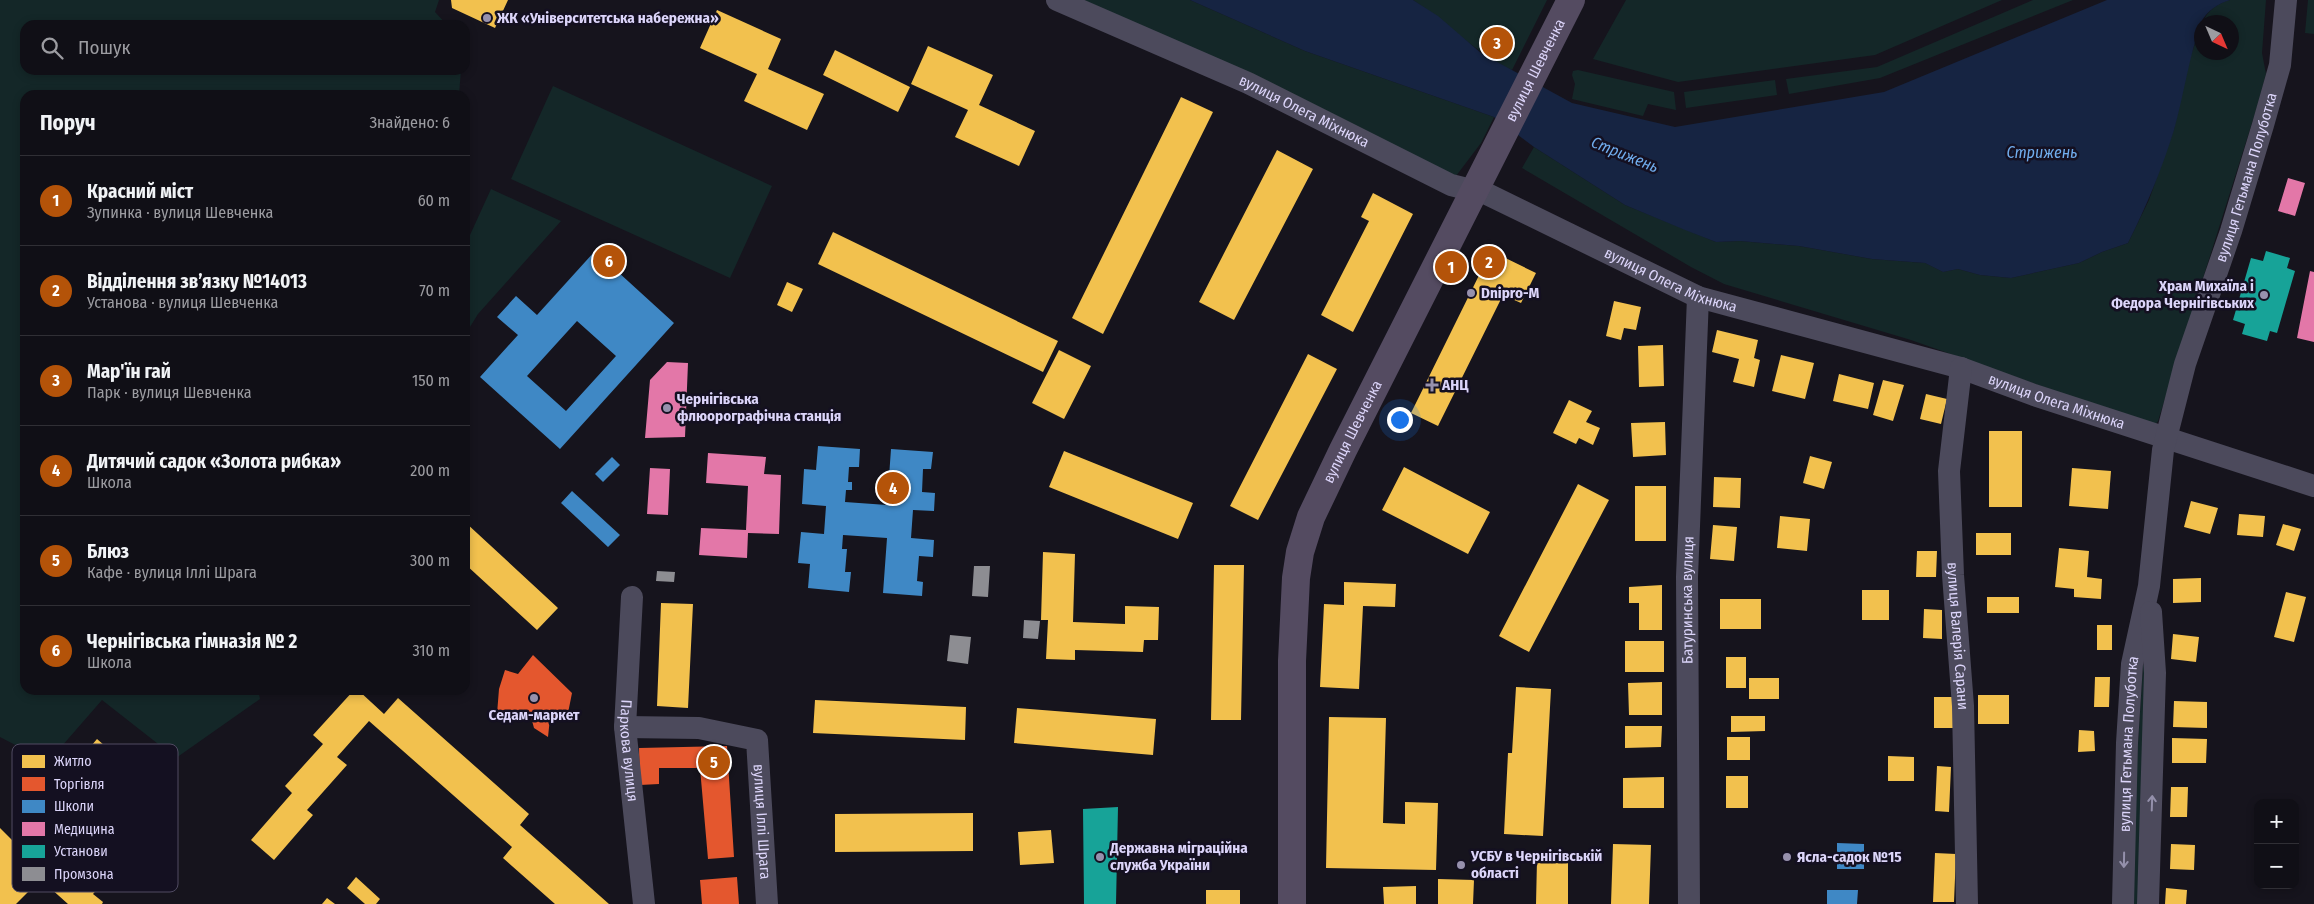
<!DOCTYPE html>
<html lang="uk">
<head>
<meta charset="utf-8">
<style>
  body { margin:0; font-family:"Fira Sans Condensed",sans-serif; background:#19181f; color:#f1f3f6 }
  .controls { position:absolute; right:15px; bottom:15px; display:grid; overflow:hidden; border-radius:10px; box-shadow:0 2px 8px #0003 }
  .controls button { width:45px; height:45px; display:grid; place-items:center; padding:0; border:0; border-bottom:1px solid #302f35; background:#100f16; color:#f1f3f6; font:25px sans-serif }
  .compass { position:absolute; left:2194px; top:15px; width:45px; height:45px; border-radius:50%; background:#100f16; box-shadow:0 2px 8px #0003; rotate:136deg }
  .you { position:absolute; left:1399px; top:419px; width:18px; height:18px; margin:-12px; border:4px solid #fff; border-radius:50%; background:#1a73e8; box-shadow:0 0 0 8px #1a73e833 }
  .badge { display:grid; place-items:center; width:32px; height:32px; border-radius:50%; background:#b45309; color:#fff; font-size:16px; font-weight:700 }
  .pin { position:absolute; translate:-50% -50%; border:2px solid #fff; box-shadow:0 1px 5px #0006 }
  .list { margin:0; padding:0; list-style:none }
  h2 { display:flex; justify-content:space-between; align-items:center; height:65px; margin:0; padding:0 20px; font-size:21px }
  h2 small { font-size:16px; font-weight:400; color:#9c9ca1 }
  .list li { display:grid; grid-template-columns:32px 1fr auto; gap:15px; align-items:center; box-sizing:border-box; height:90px; padding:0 20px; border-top:1px solid #302f35 }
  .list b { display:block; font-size:19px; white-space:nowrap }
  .list p { margin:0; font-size:16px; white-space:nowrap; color:#9c9ca1 }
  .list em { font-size:16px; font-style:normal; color:#9c9ca1 }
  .icon { flex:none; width:28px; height:28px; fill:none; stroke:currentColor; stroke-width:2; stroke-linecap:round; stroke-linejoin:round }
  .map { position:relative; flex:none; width:2314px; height:904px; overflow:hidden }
  .search { position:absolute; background:#100f16; box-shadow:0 2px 8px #0003; left:20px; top:20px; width:450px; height:55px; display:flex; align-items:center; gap:12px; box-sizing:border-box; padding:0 18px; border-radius:15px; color:#9c9ca1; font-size:19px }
  .panel { position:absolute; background:#100f16; box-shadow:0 2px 8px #0003; left:20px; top:90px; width:450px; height:605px; border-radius:15px }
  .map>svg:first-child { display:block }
  .green { fill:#142728 }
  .water { fill:#162442 }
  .homes { fill:#f2c14e }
  .shops { fill:#e4572e }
  .schools { fill:#3f88c5; fill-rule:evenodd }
  .health { fill:#e377a8 }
  .public { fill:#17a398 }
  .industry { fill:#8d8d92 }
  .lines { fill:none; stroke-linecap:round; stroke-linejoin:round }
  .minor { stroke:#4c4a5c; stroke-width:22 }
  .major { stroke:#544b61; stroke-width:28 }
  .oneway { stroke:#9490ab }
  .poi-dot { fill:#9791ad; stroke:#141021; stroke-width:2 }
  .labels { text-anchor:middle; stroke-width:5; stroke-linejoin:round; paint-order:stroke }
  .poi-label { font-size:15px; font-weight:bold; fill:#dcd5fa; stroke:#141021; text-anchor:start }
  .street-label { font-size:15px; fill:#dcd5fa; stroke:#141021 }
  .water-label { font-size:16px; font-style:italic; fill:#70aced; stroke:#141021 }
  .key { fill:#141021; stroke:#504b62; stroke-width:1 }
  .key-label { font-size:14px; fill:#dcd5fa }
</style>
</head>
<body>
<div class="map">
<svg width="2314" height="904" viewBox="0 0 2314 904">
  <rect width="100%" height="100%" fill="#16141d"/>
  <!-- green -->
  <path class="green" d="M0,0H439L435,12L447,25H25V70H461L459,95H25V690H258L260,699L176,758L102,700L48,762L0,737Z
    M1084,0H1190L1305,51L1494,117L1481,143L1456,176Z
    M1413,0H1547L1512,70C1474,52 1447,22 1413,0Z
    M1626,0H2002L1875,55L1678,82L1593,59Z
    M2033,0H2073L1880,78L1789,94L1786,79L1877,67Z
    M2230,0H2266L2262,53L2266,74L2257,107L2158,421L2154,426L1911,340L1724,284L1691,267L1522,168L1534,147L1625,205L1716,242L1740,241L1799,246L1872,259L1925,263L1943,272L1958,269L1980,275L2011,278L2079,263L2102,252L2128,243L2149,200L2174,129L2189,61L2201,26L2202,52H2232V22H2203C2207,11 2218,3 2230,0Z
    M2308,0H2314V34L2305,33Z
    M1578,70L1674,92L1676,110L1648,104L1643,116L1572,99L1575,84L1572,75L1573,71Z
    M1775,80L1777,95L1686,108L1684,92Z
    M553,86L772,186L730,278L511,179Z
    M491,189L561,221L478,314L465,335V246Z
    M2143,665L2148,666L2144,904H2128Z"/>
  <!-- water -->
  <path class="water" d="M1190,0H1413L1438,16L1481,53L1572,103L1675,127L1884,92L2107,0H2230C2219,3 2205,12 2201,23C2189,57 2184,94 2174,130C2162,169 2146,207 2128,243L2102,252L2079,263L2011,278L1980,275L1958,269L1943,272L1925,263L1872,259L1799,246L1740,241L1716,242L1685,230L1625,205L1534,147L1494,117L1305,51Z"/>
  <!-- homes -->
  <path class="homes" d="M451,0H508L495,28L452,8Z
    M717,10L781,39L768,69L824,94L807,130L744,101L757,74L700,48Z
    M928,46L993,75L979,105L1035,131L1019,166L955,137L968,110L911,84Z
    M835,50L910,87L898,112L823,75Z
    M1181,97L1213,112L1103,334L1072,318Z
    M1277,150L1313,169L1234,320L1199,302Z
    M1373,193L1413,214L1353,332L1321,315L1369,221L1361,217Z
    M833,232L1058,341L1043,372L818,264Z
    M1491,251L1536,273L1521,303L1503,295L1438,426L1411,413Z
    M787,282L803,289L792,312L777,305Z
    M1614,301L1641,307L1636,330L1624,328L1621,340L1606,336Z
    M1717,330L1758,340L1754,358L1760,360L1754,387L1733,382L1739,359L1712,352Z
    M1663,345L1664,386L1639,387L1638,346Z
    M1059,350L1091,366L1064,419L1032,403Z
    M1308,354L1337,369L1258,520L1230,506Z
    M1781,355L1814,363L1805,399L1772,391Z
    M1839,374L1874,383L1868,409L1833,401Z
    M1883,380L1904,385L1893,421L1873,415Z
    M1926,394L1947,399L1941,424L1920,419Z
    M1569,400L1592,411L1586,422L1600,428L1593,445L1579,438L1576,444L1553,433Z
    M1665,422L1666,455L1633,457L1631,423Z
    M1989,431H2022V507H1989Z
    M1064,451L1193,503L1178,539L1049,487Z
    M1810,456L1832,462L1824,489L1803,483Z
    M1404,467L1490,512L1468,554L1382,510Z
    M2072,468L2111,471L2108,509L2069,506Z
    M1714,477L1741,478L1740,508L1713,507Z
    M1578,484L1609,500L1529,652L1499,636Z
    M1635,486H1666V541H1635Z
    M2191,501L2218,508L2210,534L2184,527Z
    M2239,514L2265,516L2263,537L2237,535Z
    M1780,516L1810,519L1807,551L1777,548Z
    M465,522L558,608L537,630L465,564Z
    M2283,524L2301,529L2294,551L2276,545Z
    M1713,525L1737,527L1734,561L1710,559Z
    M1976,533H2011V555H1976Z
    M2059,548L2089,551L2087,577L2102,579L2101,599L2074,597V589L2055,587Z
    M1917,551H1937L1936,577H1916Z
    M1043,552L1075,554L1073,622L1125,624V606L1159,607L1158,640H1144L1143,652L1075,650V660L1046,659L1048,620H1041Z
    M1214,565H1244L1241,720H1211Z
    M2201,578V602L2173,603V579Z
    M1344,582L1396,584L1395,607L1363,606L1359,689L1320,687L1324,604L1344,605Z
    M1662,585V630H1639V603H1629V587Z
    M1862,590H1889V620H1862Z
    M2286,592L2306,597L2294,642L2274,637Z
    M1987,597H2019V613H1987Z
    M1720,599H1761V629H1720Z
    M661,603L693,604L688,708L657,706Z
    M1924,609L1942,610V639L1923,638Z
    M2097,625H2112V650H2097Z
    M2173,634L2199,637L2196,662L2171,659Z
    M1625,641H1664V672H1625Z
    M1726,657H1746V688H1726Z
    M2095,677H2110L2109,707H2094Z
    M1749,678H1779V699H1749Z
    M1662,682V715H1629L1628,683Z
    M1516,687L1551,689L1543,836L1504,834L1508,753H1512Z
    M354,690H358L384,714L398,698L529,814L520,825L609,904H555L503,858L512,847L369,721L337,757L347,765L307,810L313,815L274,860L251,840L292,793L285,786L323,744L313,735Z
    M1978,695H2009V724H1978Z
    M1934,697H1956L1955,728H1934Z
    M815,700L966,707L965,740L813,733Z
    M2174,701L2207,702V728L2173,727Z
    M1017,708L1156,719L1153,755L1014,743Z
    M1731,716H1765V731L1731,732Z
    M1329,717L1386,718L1383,823L1405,824V802L1438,803L1436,870L1326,868Z
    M1625,726H1662L1661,747L1625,748Z
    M2079,730L2094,731L2095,751L2078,752Z
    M1727,737H1750V760H1727Z
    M2172,738L2207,739L2206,763H2172Z
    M97,739L135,772L122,788L113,780L97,800L110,811L96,827L134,861L119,877L113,871L93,894L103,902L102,904H68L49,887L67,867L71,871L87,853L80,847L92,832L51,798L69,777L75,782L88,766L80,759Z
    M1888,756L1914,757V781H1888Z
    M1937,766L1951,767L1949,812L1935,811Z
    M1726,776H1748V808H1726Z
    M1664,777V808H1623V778Z
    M2171,787H2188L2187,817H2170Z
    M973,813V851L835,852V814Z
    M0,828L46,874L16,904H0Z
    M1051,830L1054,863L1020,865L1018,832Z
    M1613,844L1651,845L1649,904H1611Z
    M2171,844L2195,845L2194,870L2170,869Z
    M1935,853L1956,854L1954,902H1933Z
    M1537,860H1568V904H1536Z
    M356,877L380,899L376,904H365L347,888Z
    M1438,879L1474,880L1473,904H1438Z
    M1416,886V904H1384L1383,887Z
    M2166,888L2187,890L2186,904H2165Z
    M1206,890H1240V904H1206Z
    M327,898L335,904H322Z"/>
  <!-- shops -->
  <path class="shops" d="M533,655L572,693L568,713H561L560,719L550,718L548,737L534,728L531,717L497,714L499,689L505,670L518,674Z
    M727,746L734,857L708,859L700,768H659V784L640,785L639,748Z
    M737,877L739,904H702L700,880Z"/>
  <!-- schools -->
  <path class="schools" d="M595,251L674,323L560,449L480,377L518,335L497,317L516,296L537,315ZM577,321L616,356L566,411L527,376Z
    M818,446L860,449L859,467H849L848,482H852V490H846L845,502L887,505L891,449L933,452L931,469H923L922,492L935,493L934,511L913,510L911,538L934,540L933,557L919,556L917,581L923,582L922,596L883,593L887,538L843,535L842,549H847L845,572H851L849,592L808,588L810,564L798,563L801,532L824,534L826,506L802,504L804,469L816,470Z
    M612,457L620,465L603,482L595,474Z
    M572,491L620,535L608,547L561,503Z
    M1837,843L1864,844V869H1837Z
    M1827,890H1858L1857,904H1827Z"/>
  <!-- health -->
  <path class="health" d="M2288,178L2305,183L2295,216L2278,211Z
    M2310,271L2314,272V342L2297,338Z
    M667,362L688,363L685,437L645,438L650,380Z
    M708,453L766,457L764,474L781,475L779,534L748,533L747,558L699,555L701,528L746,530L748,486L706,483Z
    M650,468L670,469L668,515L647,514Z"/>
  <!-- public -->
  <path class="public" d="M2266,251L2290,258L2287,268L2295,271L2277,333L2270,331L2267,341L2242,334L2245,324L2233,320L2251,258L2263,261Z
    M1118,807L1116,904H1084L1083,809Z"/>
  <!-- industry -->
  <path class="industry" d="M974,566H990L988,597L972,596Z
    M657,571L675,572L674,582L656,581Z
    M1024,620L1040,621L1038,639L1023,638Z
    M950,635L971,637L968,664L947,661Z"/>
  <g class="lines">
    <!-- minor -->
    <g class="minor">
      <path id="s1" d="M1057,0L1248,83L1451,185L1487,194L1698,297L1961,368L2034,395L2314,486"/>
      <path id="s2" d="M1961,368L1949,471L1953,575L1963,706L1967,904"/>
      <path id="s3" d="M632,597L625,727L644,904"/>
      <path id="s4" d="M625,727L699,728L757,740L767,904"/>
      <path id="s5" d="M1689,904L1687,577L1698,297"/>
      <path id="s6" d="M2123,904L2127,743L2132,664L2149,586L2163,450L2185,364L2231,231L2263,125L2280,65L2286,0"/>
      <path d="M2148,904L2155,673L2151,612"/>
    </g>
    <!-- major -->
    <path class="major" id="s7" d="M1292,904V661L1296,578L1300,552L1311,517L1343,450L1571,0"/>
  </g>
  <!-- one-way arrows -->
  <defs><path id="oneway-shaft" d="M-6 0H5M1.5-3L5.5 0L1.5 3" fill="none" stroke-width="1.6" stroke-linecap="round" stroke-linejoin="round" transform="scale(1.25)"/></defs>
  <g class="oneway">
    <use href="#oneway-shaft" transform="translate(2152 803) rotate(-88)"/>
    <use href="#oneway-shaft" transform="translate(2124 860) rotate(91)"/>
  </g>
  <!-- markers -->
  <g class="poi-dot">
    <circle cx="487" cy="18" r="5"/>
    <circle cx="1471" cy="293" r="5"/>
    <circle cx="2264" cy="295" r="5"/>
    <path d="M1429.5 377.5h5v5h5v5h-5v5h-5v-5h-5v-5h5z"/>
    <circle cx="667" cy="408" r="5"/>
    <circle cx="534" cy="698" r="5"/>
    <circle cx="1100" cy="857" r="5"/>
    <circle cx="1787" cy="857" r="5"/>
    <circle cx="1461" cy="865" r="5"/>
  </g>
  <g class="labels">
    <!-- poi labels -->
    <g class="poi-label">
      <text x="497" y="23">ЖК «Університетська набережна»</text>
      <text x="2254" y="291" text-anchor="end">Храм Михаїла і<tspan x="2254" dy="17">Федора Чернігівських</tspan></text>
      <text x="1481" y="298">Dnipro-M</text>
      <text x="1442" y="390">АНЦ</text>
      <text x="677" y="404">Чернігівська<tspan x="677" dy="17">флюорографічна станція</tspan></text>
      <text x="534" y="720" text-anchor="middle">Седам-маркет</text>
      <text x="1110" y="853">Державна міграційна<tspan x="1110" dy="17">служба України</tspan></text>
      <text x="1471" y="861">УСБУ в Чернігівській<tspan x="1471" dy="17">області</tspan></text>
      <text x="1797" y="862">Ясла-садок №15</text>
    </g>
    <!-- street labels -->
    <g class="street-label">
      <text dy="5" stroke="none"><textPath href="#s7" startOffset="889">вулиця Шевченка</textPath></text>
      <text dy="5" stroke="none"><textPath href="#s1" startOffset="271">вулиця Олега Міхнюка</textPath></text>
      <text dy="5" stroke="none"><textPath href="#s6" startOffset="742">вулиця Гетьмана Полуботка</textPath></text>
      <text dy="5" stroke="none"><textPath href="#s1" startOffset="676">вулиця Олега Міхнюка</textPath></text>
      <text dy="5" stroke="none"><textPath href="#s1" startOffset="1081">вулиця Олега Міхнюка</textPath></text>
      <text dy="5" stroke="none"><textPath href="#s7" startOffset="484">вулиця Шевченка</textPath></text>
      <text dy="5" stroke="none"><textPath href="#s5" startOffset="304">Батуринська вулиця</textPath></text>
      <text dy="5" stroke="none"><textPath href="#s2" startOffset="269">вулиця Валерія Сарани</textPath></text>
      <text dy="5" stroke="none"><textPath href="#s6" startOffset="160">вулиця Гетьмана Полуботка</textPath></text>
      <text dy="5" stroke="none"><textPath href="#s3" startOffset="154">Паркова вулиця</textPath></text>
      <text dy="5" stroke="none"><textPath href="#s4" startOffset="215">вулиця Іллі Шрага</textPath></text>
    </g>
    <!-- water labels -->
    <g class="water-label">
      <text x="2042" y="158">Стрижень</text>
      <text transform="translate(1625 154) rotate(22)" y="6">Стрижень</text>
    </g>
  </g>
  <!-- legend -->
  <rect x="12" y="744" width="166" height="148" rx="8" class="key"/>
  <rect x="22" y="755" width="23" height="13" fill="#f2c14e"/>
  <rect x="22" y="777" width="23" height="14" fill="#e4572e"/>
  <rect x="22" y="800" width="23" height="13" fill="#3f88c5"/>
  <rect x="22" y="822" width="23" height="14" fill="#e377a8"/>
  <rect x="22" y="845" width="23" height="13" fill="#17a398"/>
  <rect x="22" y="867" width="23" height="14" fill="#8d8d92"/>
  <g class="key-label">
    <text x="54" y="766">Житло</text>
    <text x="54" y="789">Торгівля</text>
    <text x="54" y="811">Школи</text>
    <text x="54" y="834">Медицина</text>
    <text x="54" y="856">Установи</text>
    <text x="54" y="879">Промзона</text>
  </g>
</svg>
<div class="controls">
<button>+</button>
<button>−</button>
</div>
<svg class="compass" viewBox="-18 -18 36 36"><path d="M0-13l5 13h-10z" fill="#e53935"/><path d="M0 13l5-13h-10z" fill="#9c9ca1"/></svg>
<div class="you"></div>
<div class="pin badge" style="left:1451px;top:267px">1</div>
<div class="pin badge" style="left:1489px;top:262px">2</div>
<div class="pin badge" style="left:1497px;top:43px">3</div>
<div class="pin badge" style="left:893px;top:488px">4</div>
<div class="pin badge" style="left:714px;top:762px">5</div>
<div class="pin badge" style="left:609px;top:261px">6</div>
<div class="search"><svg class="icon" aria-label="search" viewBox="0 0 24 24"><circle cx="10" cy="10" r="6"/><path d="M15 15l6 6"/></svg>Пошук</div>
<section class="panel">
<h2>Поруч<small>Знайдено: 6</small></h2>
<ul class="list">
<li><span class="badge">1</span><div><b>Красний міст</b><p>Зупинка · вулиця Шевченка</p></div><em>60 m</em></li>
<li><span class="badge">2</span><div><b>Відділення зв’язку №14013</b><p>Установа · вулиця Шевченка</p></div><em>70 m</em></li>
<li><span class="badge">3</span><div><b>Мар'їн гай</b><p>Парк · вулиця Шевченка</p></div><em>150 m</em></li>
<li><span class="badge">4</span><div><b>Дитячий садок «Золота рибка»</b><p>Школа</p></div><em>200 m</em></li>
<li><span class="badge">5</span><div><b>Блюз</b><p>Кафе · вулиця Іллі Шрага</p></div><em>300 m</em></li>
<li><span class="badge">6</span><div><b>Чернігівська гімназія № 2</b><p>Школа</p></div><em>310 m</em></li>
</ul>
</section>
</div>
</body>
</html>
